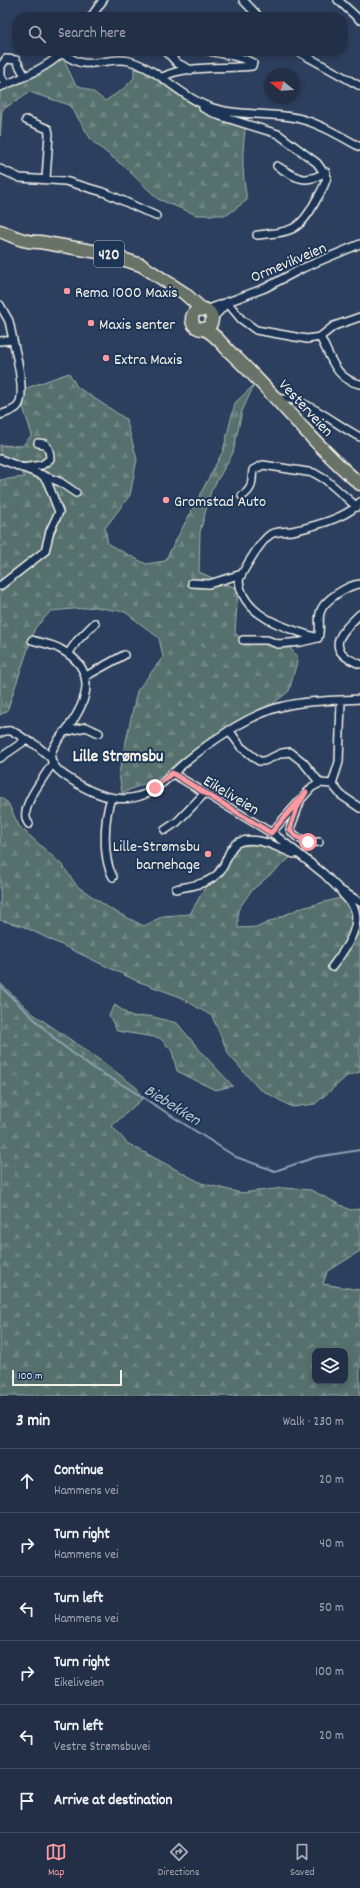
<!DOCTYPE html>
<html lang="en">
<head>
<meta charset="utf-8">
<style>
  body { margin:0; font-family:Dekko,sans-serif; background:#2a374d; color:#f1f3f6 }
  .controls { position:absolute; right:12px; bottom:12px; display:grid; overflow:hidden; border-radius:8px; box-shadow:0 2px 6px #0003 }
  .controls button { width:36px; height:36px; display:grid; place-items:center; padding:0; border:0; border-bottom:1px solid #3f4a5f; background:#222f46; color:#f1f3f6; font:20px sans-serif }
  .compass { position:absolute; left:264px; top:68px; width:36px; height:36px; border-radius:50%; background:#222f46; box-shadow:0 2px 6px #0003; rotate:288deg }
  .scale { position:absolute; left:12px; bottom:10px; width:110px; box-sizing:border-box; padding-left:4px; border:2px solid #f4f1e8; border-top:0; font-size:11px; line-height:14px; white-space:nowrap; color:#f4f1e8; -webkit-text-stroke:3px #1d3557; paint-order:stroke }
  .stop { position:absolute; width:12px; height:12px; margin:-9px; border:3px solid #ff9aa2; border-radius:50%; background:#fff }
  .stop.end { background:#ff9aa2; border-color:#fff; box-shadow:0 1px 4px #0008 }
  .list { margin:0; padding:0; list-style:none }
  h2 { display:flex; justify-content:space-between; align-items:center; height:52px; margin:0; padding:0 16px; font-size:17px }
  h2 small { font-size:13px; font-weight:400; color:#a2a9b3 }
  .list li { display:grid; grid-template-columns:26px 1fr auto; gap:12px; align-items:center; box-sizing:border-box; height:64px; padding:0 16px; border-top:1px solid #3f4a5f }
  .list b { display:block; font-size:15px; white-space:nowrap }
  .list p { margin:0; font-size:13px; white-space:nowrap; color:#a2a9b3 }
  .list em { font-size:13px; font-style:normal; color:#a2a9b3 }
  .icon { flex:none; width:22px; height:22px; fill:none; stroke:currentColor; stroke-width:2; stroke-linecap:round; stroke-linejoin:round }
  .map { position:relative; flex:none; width:360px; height:1396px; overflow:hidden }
  .search { position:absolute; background:#222f46; box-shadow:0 2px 6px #0003; left:12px; right:12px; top:12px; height:44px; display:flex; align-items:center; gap:10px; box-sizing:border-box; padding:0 14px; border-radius:16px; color:#a2a9b3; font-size:15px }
  .sheet { height:436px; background:#222f46 }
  nav { display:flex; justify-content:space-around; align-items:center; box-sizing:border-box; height:56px; border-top:1px solid #3f4a5f; background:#222f46; font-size:11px; color:#a2a9b3 }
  nav a { display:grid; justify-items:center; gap:2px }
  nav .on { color:#ff9aa2 }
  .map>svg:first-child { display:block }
  .forest { fill:url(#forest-firs); stroke:#a6b0aa; fill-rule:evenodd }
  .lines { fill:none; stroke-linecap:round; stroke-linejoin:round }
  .stream { stroke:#8da2b3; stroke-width:2 }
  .minor-casing { stroke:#f4f1e8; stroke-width:10 }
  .primary-casing { stroke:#f4f1e8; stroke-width:15 }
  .minor { stroke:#1d3557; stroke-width:7 }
  .primary { stroke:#697266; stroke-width:12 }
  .route { stroke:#ff9aa2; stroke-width:5 }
  .poi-dot { fill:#ff9aa2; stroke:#1d3557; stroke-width:1.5 }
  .labels { text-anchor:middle; stroke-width:4; stroke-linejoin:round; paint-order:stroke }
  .shield { fill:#1d3557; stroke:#b4b9bc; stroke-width:1 }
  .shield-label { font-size:15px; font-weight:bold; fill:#f4f1e8 }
  .street-label { font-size:16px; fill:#f4f1e8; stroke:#1d3557 }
  .poi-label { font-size:16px; fill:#f4f1e8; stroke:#1d3557; text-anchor:start }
  .neighbourhood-label { font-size:17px; font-weight:bold; fill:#f4f1e8; stroke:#1d3557 }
  .water-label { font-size:17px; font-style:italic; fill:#b8c3c9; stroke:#1d3557 }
</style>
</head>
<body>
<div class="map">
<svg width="360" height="1396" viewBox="0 0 360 1396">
  <defs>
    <pattern id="forest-firs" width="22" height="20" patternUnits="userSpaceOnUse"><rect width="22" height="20" fill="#57706d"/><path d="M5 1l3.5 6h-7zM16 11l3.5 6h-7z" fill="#708582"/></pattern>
  </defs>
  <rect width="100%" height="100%" fill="#2d3f5e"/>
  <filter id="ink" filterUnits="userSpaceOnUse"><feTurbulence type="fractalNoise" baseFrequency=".025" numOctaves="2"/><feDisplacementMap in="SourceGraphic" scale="8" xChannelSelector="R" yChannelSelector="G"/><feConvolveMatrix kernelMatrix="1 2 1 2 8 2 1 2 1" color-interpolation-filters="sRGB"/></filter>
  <g filter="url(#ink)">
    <!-- forest -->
    <path class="forest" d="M62,56L75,84L95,93L105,101L122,90L134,78V68L169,81L206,103L247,116C242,150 241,166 247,200L227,215H197L158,199L126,168L92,141L70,105L29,92L2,110L0,137V92Z
      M69,373L77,387L126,419L137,459L130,495L105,528L108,544L146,564L165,561L223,451L235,403L254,385L242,411L233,453L211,491L200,532L199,572L238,589L235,633L243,640L286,643L298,658L289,691L265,710L228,726L192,751L158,778L122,793L119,773L137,691L163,657L159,638L125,612L95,607L51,611L35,628L7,711L0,715V480L25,477L16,466L0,460V445L22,446L32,435L23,407L21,390Z
      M0,797L8,803L19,826L62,865L77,886L112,910L144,926L163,916L190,914L224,854L247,836L281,840L297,852L251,891L238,910V928L258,927L298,909L340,898L344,887L360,896V1072L347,1076L315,1104L292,1107L258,1088L229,1055L212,1016L178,996L137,981L22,926L0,920Z
      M0,983L32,1013L104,1063L137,1088L142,1099L112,1126L127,1143L201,1183L241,1193L283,1188L311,1190L350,1210L360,1209V1251L327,1272L323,1284L360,1290V1396H0ZM315,1351H345V1381H315Z
      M115,1005L132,1017L149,1016L177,1023L203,1054L233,1086L215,1090L177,1071L172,1051L160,1038L117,1031L109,1015Z"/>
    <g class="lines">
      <!-- stream -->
      <path class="stream" d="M0,986L57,1041L91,1067L128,1088L236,1157L275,1171L316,1157L360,1150"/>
      <!-- minor casing -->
      <g class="minor-casing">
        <path id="minor" d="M243,0L259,17
          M338,0L360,20
          M91,17L103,0
          M166,51L177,63L191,70
          M297,51L360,86
          M61,53C68,57 76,62 83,63C99,65 113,57 129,61C159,69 178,95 207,106C236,117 267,112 297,118C319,123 340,136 360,147
          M163,77C182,65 229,69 252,66L253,63C239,55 224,55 209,51
          M6,85L1,76V66L6,59L16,60L25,76
          M0,87C22,78 47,68 64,51
          M203,108L220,116L278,134L317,163L327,177C325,186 320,194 315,202C300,232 289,232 257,235
          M26,120L48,129L49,134L46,179
          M277,166C296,178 304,185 326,172
          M0,169L20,178L65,181L106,193L156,216
          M227,302L241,319L256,330L307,339L320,337L334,326L360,317
          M0,305L9,321L13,340L0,341
          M206,310L265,288L303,268L360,244
          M212,319L226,304
          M320,337C331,357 335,379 360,384
          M278,400C299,392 340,428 360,437
          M0,415C5,413 13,411 17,407C27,397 16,353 13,340
          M0,459L60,482L76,493
          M22,468L42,465L50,459C50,453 49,448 45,444L38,443
          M242,496C254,488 251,482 253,470L263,465L314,473L326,480L357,507
          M192,583L209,584L242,574
          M0,586L45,551L50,531L59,512L47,481L42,475
          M360,614C340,633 323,650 360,664
          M318,638C288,629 242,617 239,580C244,569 261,540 271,534C278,531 285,532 292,531C311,527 348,518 360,502
          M318,638C321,629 318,621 320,613C323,600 348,585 360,584
          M32,640C41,643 52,644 60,649C98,669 89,700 67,729C61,736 53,745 51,754C49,765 62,774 70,779C98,798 132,809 161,784C171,776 179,767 188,760C213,740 240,721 270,710C298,700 331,701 360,699
          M243,640H267L278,644L301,642L318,638
          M68,654L77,641L95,623
          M86,676L124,655
          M229,730L241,747L259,761H264L282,753L290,752L303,762L320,783
          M64,732L86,727L99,733
          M0,733C10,727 18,734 26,740
          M0,758L26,740L36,745L51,758
          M172,773L275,835L324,874L340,890L360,902
          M332,784L341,795L360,808
          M111,798C104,819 102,858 113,877
          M300,802L290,829C296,840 308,843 319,842
          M29,824C16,810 45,777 52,764
          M165,830L177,822L205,793
          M271,833L312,787L320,783L332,784L339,762L341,701
          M176,889C189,886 203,885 214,877C234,863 221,835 259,841C271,843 283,850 294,854
          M332,967C343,952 360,931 355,911C353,904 347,899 342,893"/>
      </g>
      <!-- primary casing -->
      <g class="primary-casing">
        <path id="primary" d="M0,231C14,236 24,243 40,242L104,253L141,265L184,293L203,310
          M192 319a10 10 0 1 1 20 0a10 10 0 1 1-20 0Z
          M204,329C216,334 224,347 233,355C277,396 314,445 360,484"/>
      </g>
      <!-- minor -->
      <use href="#minor" class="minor"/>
      <!-- primary -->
      <use href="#primary" class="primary"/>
    </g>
  </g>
  <g class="lines" filter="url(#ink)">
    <!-- route -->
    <path class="route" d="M155,788L172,773L271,833L306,792L297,808L290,829L295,836L308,842"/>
  </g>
  <!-- markers -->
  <g class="poi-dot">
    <circle cx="67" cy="291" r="4"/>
    <circle cx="91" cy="323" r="4"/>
    <circle cx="106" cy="358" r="4"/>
    <circle cx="166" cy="500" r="4"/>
    <circle cx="208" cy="854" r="4"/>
  </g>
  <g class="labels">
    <!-- shield labels -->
    <rect class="shield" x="94" y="241" width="30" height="26" rx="3"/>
    <g class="shield-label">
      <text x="109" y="259">420</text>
    </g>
    <!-- street labels -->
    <g class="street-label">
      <text transform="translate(288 261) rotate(-23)" y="6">Ormevikveien</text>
      <text transform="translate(307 407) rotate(47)" y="6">Vesterveien</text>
      <text transform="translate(232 794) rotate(31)" y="6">Eikeliveien</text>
    </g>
    <!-- poi labels -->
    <g class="poi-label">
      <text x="75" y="297">Rema 1000 Maxis</text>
      <text x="99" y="329">Maxis senter</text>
      <text x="114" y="364">Extra Maxis</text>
      <text x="174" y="506">Gromstad Auto</text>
      <text x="200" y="851" text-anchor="end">Lille-Strømsbu<tspan x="200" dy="18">barnehage</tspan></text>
    </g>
    <!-- neighbourhood labels -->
    <g class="neighbourhood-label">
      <text x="118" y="761">Lille Strømsbu</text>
    </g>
    <!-- water labels -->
    <g class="water-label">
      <text transform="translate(173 1104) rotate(32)" y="6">Biebekken</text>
    </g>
  </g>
</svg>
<div class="controls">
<button><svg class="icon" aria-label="layers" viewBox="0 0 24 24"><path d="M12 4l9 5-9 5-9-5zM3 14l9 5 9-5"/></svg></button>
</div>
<svg class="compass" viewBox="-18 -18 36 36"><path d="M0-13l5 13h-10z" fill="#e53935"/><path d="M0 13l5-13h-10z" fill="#a2a9b3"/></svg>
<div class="scale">100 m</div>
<div class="stop" style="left:308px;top:842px"></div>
<div class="stop end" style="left:155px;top:788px"></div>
<div class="search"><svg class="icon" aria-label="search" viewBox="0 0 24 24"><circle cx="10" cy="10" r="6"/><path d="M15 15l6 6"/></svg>Search here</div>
</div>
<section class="sheet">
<h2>3 min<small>Walk · 230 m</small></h2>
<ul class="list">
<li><svg class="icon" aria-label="ahead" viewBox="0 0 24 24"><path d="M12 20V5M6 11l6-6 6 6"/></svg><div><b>Continue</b><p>Hammens vei</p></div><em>20 m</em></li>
<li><svg class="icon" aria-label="right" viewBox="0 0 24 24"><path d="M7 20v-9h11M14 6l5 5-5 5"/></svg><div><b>Turn right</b><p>Hammens vei</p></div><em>40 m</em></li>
<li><svg class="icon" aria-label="left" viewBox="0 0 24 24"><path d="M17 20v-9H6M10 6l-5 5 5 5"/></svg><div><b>Turn left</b><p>Hammens vei</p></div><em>50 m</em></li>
<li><svg class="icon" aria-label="right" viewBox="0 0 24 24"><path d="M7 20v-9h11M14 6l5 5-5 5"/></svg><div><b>Turn right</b><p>Eikeliveien</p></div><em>100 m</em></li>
<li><svg class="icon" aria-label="left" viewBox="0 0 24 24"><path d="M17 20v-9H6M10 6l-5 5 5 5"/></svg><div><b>Turn left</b><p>Vestre Strømsbuvei</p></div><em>20 m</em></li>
<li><svg class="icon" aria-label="arrive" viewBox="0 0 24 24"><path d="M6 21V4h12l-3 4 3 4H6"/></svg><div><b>Arrive at destination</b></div></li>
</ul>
</section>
<nav>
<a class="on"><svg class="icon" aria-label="map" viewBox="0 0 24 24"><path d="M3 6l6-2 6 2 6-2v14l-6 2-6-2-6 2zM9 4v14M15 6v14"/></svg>Map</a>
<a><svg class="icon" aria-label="directions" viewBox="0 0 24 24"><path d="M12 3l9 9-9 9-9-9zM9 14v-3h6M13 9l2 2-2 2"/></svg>Directions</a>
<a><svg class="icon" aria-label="saved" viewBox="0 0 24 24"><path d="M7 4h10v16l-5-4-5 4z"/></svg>Saved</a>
</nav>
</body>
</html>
